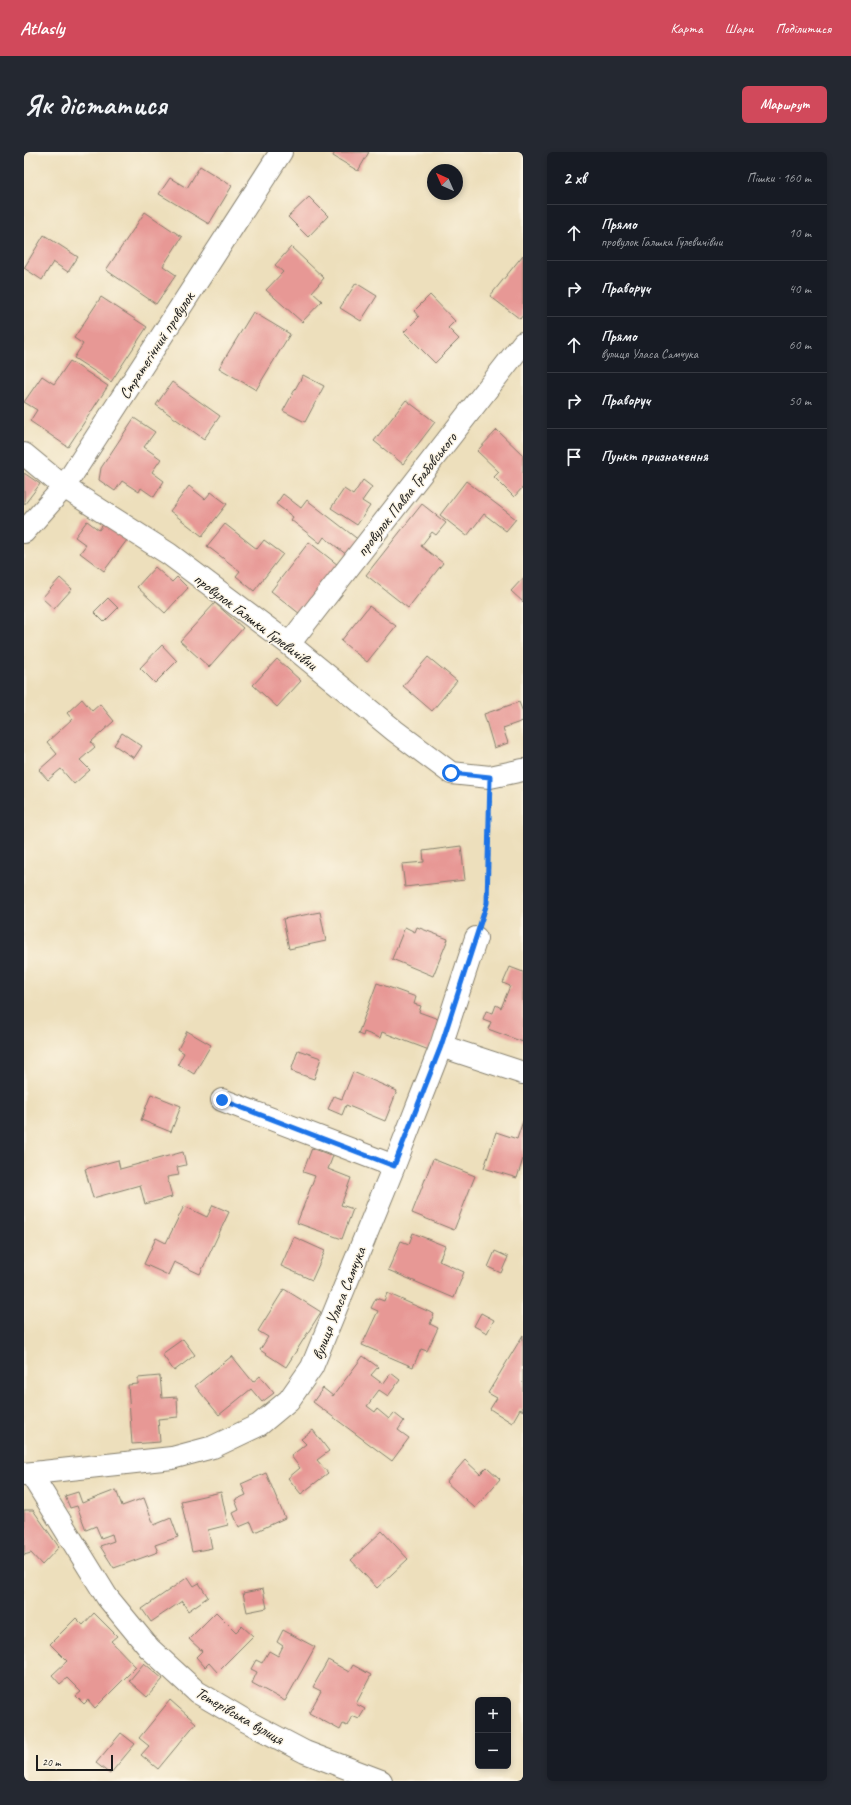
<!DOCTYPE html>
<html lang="uk">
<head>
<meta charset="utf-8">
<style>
  body { margin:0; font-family:Caveat,sans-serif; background:#242831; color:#f1f3f6 }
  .controls { position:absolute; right:12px; bottom:12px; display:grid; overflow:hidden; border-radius:6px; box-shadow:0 2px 6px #0003 }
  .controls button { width:36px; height:36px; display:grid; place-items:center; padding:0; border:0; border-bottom:1px solid #363941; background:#171b24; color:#f1f3f6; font:20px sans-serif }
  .compass { position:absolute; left:403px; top:12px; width:36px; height:36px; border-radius:50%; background:#171b24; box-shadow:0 2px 6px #0003; rotate:315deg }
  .scale { position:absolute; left:12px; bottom:10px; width:77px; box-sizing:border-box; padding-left:4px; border:2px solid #1c1c1c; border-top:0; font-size:11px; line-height:14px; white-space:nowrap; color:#1c1c1c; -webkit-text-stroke:3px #fcf5e5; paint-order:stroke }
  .stop { position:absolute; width:12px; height:12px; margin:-9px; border:3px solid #1a73e8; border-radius:50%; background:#fff }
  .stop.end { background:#1a73e8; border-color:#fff; box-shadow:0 1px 4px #0008 }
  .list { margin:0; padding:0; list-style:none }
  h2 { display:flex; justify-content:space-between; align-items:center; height:52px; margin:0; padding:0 16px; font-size:17px }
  h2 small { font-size:13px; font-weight:400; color:#9ea1a6 }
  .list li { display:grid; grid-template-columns:26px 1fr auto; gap:12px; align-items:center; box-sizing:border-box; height:56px; padding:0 16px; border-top:1px solid #363941 }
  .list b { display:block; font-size:15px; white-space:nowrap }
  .list p { margin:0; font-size:13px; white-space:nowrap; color:#9ea1a6 }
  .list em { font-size:13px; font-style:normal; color:#9ea1a6 }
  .icon { flex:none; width:22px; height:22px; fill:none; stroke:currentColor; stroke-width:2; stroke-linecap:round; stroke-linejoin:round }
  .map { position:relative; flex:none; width:499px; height:1629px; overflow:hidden; border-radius:6px }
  header { display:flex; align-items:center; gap:24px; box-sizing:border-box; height:56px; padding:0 20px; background:#d1495b; color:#fff }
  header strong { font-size:19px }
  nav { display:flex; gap:22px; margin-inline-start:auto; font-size:14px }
  .intro { display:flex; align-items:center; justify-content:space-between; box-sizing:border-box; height:96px; padding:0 24px }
  h1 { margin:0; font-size:28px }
  .button { padding:10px 18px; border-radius:6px; background:#d1495b; color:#fff; font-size:14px; font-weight:700 }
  main { display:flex; gap:24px; padding:0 24px }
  aside { flex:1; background:#171b24; border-radius:6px; box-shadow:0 2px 6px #0003 }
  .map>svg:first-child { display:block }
  .building { fill:#e79895 }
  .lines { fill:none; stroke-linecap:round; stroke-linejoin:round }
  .minor-casing { stroke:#847e6c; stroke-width:24 }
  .path { stroke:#847e6c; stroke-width:2.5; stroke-dasharray:3 3; stroke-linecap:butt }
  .minor { stroke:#fff; stroke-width:22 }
  .route { stroke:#1a73e8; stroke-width:5 }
  .labels { text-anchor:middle; stroke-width:3; stroke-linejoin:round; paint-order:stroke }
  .street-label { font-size:16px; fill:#1c1c1c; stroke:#fcf5e5 }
</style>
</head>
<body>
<header>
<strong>Atlasly</strong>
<nav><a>Карта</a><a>Шари</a><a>Поділитися</a></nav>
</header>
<div class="intro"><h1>Як дістатися</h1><a class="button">Маршрут</a></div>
<main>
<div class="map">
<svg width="499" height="1629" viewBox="0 0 499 1629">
  <rect width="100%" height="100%" fill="#fcf5e5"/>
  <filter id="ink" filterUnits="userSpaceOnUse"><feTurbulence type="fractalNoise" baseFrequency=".025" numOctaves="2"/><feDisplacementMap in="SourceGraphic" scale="8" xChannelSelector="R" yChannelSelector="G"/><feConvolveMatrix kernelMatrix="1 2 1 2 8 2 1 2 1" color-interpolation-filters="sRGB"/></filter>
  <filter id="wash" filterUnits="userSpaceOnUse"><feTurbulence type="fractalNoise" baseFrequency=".012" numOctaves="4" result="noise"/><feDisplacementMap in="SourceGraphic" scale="16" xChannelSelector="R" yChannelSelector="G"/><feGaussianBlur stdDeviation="0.9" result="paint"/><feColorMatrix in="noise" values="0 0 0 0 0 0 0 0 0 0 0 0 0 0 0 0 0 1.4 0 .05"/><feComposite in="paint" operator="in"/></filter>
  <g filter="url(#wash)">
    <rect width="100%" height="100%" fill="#eddfbc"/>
    <g id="blocks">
      <!-- building -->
      <path class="building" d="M311,0H345L334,19L309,4Z
        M176,14L208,34L185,72L135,42L146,26L163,36Z
        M285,45L304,64L284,85L264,65Z
        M121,60L158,85L139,114L152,123L132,152L82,118Z
        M20,83L54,105L44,120L29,110L18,128L0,116Z
        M267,95L300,126L288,140L298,149L278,170L242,138L259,120L251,113Z
        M499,103V163L496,167L466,144Z
        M332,131L353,144L337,169L316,156Z
        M406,143L431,169L424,176L435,187L411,211L380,180L395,165L390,159Z
        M77,145L123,175L87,230L50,206L59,192L50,186Z
        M229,160L266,182L232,238L195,216Z
        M46,209L84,234L44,295L6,269L13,258L0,250L18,224L30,232Z
        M279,223L300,234L281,270L259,259Z
        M148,230L196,264L180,287L132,253Z
        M382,248L411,270L379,312L350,289Z
        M110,266L131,280L120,295L137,307L128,320L140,329L130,345L117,336L115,340L98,329L91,339L75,328L77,316Z
        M473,278L499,303V335L490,345L470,325L475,320L453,299Z
        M0,321L16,332L0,353Z
        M339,328L348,335L338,349L346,354L333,373L307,356L320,337L329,343Z
        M442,329L492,367L482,379L460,362L443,384L416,363Z
        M165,334L181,347L187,340L203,352L178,384L146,359Z
        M259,342L277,356L283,348L340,392L328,407L300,385L296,391L267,368L269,365L252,352Z
        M398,352L422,371L412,383L408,380L397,394L419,411L384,456L342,423Z
        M63,369L75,378L81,370L103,388L80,419L56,401L62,393L51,385Z
        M201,372L233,397L240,388L259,402L230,439L212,424L216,419L183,394Z
        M285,390L314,413L276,462L247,439Z
        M131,415L148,430L153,425L164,436L141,461L113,435Z
        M36,426L48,437L30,457L18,446Z
        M499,426V450L487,439Z
        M84,446L94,456L80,470L70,460Z
        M191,451L219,476L185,515L156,489Z
        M345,454L372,474L343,510L317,489Z
        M138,493L153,509L131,531L116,516Z
        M404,505L433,529L408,559L379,534Z
        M253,507L277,529L253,555L229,533Z
        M58,547L68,559L76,552L90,569L67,590L71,595L56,608L66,618L50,632L37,617L24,628L15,618L33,602L23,590L48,567L43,561Z
        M495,550L499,560V569L479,576L484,591L470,596L460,562Z
        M98,581L118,594L110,606L90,593Z
        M437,694L441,728L381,735L378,712L400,710L399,699Z
        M296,760L302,789L265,797L259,767Z
        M381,775L391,780L393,775L424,787L409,824L368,807Z
        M486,815L499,820V890L464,877L467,870L459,867L462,859L469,861L472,853L477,856L486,834L479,831Z
        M353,831L392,845L390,852L397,854L395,860L417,868L405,898L358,880L356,886L340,880L339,884L334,882Z
        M163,879L187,893L170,922L154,912L160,901L154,897Z
        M274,898L297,906L290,927L267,919Z
        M329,920L373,939L361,969L322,953L318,963L304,957L310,944L318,947Z
        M127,942L157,954L147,980L117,968Z
        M499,969V1007L493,1026L460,1016L472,980L493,987Z
        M288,996L309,1004L304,1017L327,1026L317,1053L329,1057L318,1087L273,1071L291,1024L279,1020Z
        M159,1000L162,1013L153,1015L155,1023L143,1025L148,1045L121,1052L116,1033L69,1046L61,1017L94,1008L96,1017Z
        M409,1007L451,1024L430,1078L388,1061Z
        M189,1053L205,1060L176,1122L150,1110L144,1123L120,1112L132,1086L142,1091L160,1054L183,1065Z
        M389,1081L421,1094L415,1109L440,1120L430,1146L364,1118L377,1089L385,1092Z
        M270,1085L301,1099L288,1128L257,1114Z
        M471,1099L484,1105L477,1121L464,1115Z
        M260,1137L297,1160L262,1215L236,1198L244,1185L234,1179Z
        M363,1141L410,1162L406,1172L414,1176L403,1199L397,1197L389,1215L338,1193L354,1159L347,1156L352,1146L360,1149Z
        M457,1161L470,1168L463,1181L450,1174Z
        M499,1183V1259L496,1257L488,1271L466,1257L473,1246L464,1241Z
        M159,1187L171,1203L150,1219L138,1202Z
        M208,1204L229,1230L236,1224L250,1241L238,1250L227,1237L195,1263L171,1234Z
        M339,1204L354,1215L347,1223L359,1232L367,1221L376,1228L364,1244L355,1238L343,1254L351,1260L353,1257L365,1267L370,1261L380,1269L374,1278L385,1286L368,1309L289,1250L299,1236L309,1244Z
        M136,1224L138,1246L153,1245L154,1265L134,1267L136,1290L108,1292L104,1233L114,1232V1226Z
        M289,1278L305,1299L293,1308L304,1321L277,1342L264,1326L276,1316L267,1304L282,1292L277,1287Z
        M441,1308L456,1322L463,1315L476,1327L451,1356L422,1330Z
        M242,1321L261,1366L231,1380L227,1370L215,1375L209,1361L215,1358L211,1348L222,1343L217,1332Z
        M92,1338L98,1354L120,1346L130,1373L147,1366L154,1385L131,1393L134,1400L90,1416L76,1394L90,1389L88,1382L77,1386L72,1374L62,1378L53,1354L46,1356L41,1344L54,1340L58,1351Z
        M197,1340L204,1373L184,1378L188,1396L168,1400L157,1349Z
        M0,1358H9L35,1395L18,1413L7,1401L0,1403Z
        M358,1379L384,1407L353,1436L327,1408Z
        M164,1425L170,1434L175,1431L184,1445L164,1459L158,1449L127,1470L118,1457Z
        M239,1437L243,1456L223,1460L219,1441Z
        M192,1460L212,1480L218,1474L229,1484L193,1520L185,1511L181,1515L172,1505L178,1499L165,1487Z
        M70,1461L93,1484L87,1489L112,1515L71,1556L64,1548L60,1552L52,1544L57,1540L43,1526L36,1532L28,1523L43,1509L26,1492L52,1466L59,1473Z
        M259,1478L291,1495L261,1549L228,1531L233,1520L227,1517L232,1508L238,1511L245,1499L254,1504L259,1494L253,1490Z
        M304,1508L325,1520L329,1513L347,1523L332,1552L341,1557L335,1567L328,1564L323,1574L319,1572L316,1578L285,1561L297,1539L289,1535Z
        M120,1511L139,1527L123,1545L105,1529Z
        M146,1548L172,1571L134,1617L117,1603L125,1594L115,1586Z
        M97,1581L111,1592L86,1622L72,1611Z"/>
    </g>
  </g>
  <g filter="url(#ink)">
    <use href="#blocks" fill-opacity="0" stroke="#847e6c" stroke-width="1"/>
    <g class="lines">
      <!-- minor casing -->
      <g class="minor-casing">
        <path id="minor" d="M0,302L40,335L145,402L265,492L371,579L427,621L466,625L499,618
          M0,380L40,335L257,0
          M265,492L499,191
          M417,894L499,921
          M198,948L370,1014
          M0,1322L148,1306L189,1295L235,1273L265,1248L288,1215L370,1014L417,894L452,786
          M7,1322L83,1445L125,1496L173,1540L222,1569L281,1600L357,1629"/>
      </g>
      <!-- path -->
      <path class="path" d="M459,764L463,751L466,649"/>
      <!-- minor -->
      <use href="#minor" class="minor"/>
    </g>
  </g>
  <g class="lines" filter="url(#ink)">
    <!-- route -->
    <path class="route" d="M198,948L370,1014L417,894L463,751L466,625L427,621"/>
  </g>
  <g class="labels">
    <!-- street labels -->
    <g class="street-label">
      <text transform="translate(132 193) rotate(-57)" y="6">Стратегічний провулок</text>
      <text transform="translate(382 342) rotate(-52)" y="6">провулок Павла Грабовського</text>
      <text transform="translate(232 469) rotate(37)" y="6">провулок Галшки Гулевичівни</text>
      <text transform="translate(314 1151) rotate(-68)" y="6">вулиця Уласа Самчука</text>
      <text transform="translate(216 1563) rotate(30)" y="6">Тетерівська вулиця</text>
    </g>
  </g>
</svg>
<div class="controls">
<button>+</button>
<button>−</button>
</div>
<svg class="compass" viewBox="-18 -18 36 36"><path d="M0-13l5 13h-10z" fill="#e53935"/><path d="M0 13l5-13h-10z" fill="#9ea1a6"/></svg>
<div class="scale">20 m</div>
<div class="stop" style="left:427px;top:621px"></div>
<div class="stop end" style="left:198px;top:948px"></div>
</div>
<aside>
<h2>2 хв<small>Пішки · 160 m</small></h2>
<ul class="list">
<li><svg class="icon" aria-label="ahead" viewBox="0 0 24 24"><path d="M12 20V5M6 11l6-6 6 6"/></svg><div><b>Прямо</b><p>провулок Галшки Гулевичівни</p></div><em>10 m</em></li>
<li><svg class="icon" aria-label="right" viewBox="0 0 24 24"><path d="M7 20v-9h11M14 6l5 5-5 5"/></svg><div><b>Праворуч</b></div><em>40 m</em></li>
<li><svg class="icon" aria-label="ahead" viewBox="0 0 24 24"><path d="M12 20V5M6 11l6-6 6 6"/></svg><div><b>Прямо</b><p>вулиця Уласа Самчука</p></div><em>60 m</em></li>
<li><svg class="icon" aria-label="right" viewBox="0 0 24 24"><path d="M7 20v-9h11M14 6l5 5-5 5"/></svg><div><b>Праворуч</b></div><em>50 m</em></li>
<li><svg class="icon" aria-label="arrive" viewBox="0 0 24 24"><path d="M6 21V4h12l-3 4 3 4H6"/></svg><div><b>Пункт призначення</b></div></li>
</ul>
</aside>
</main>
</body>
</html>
